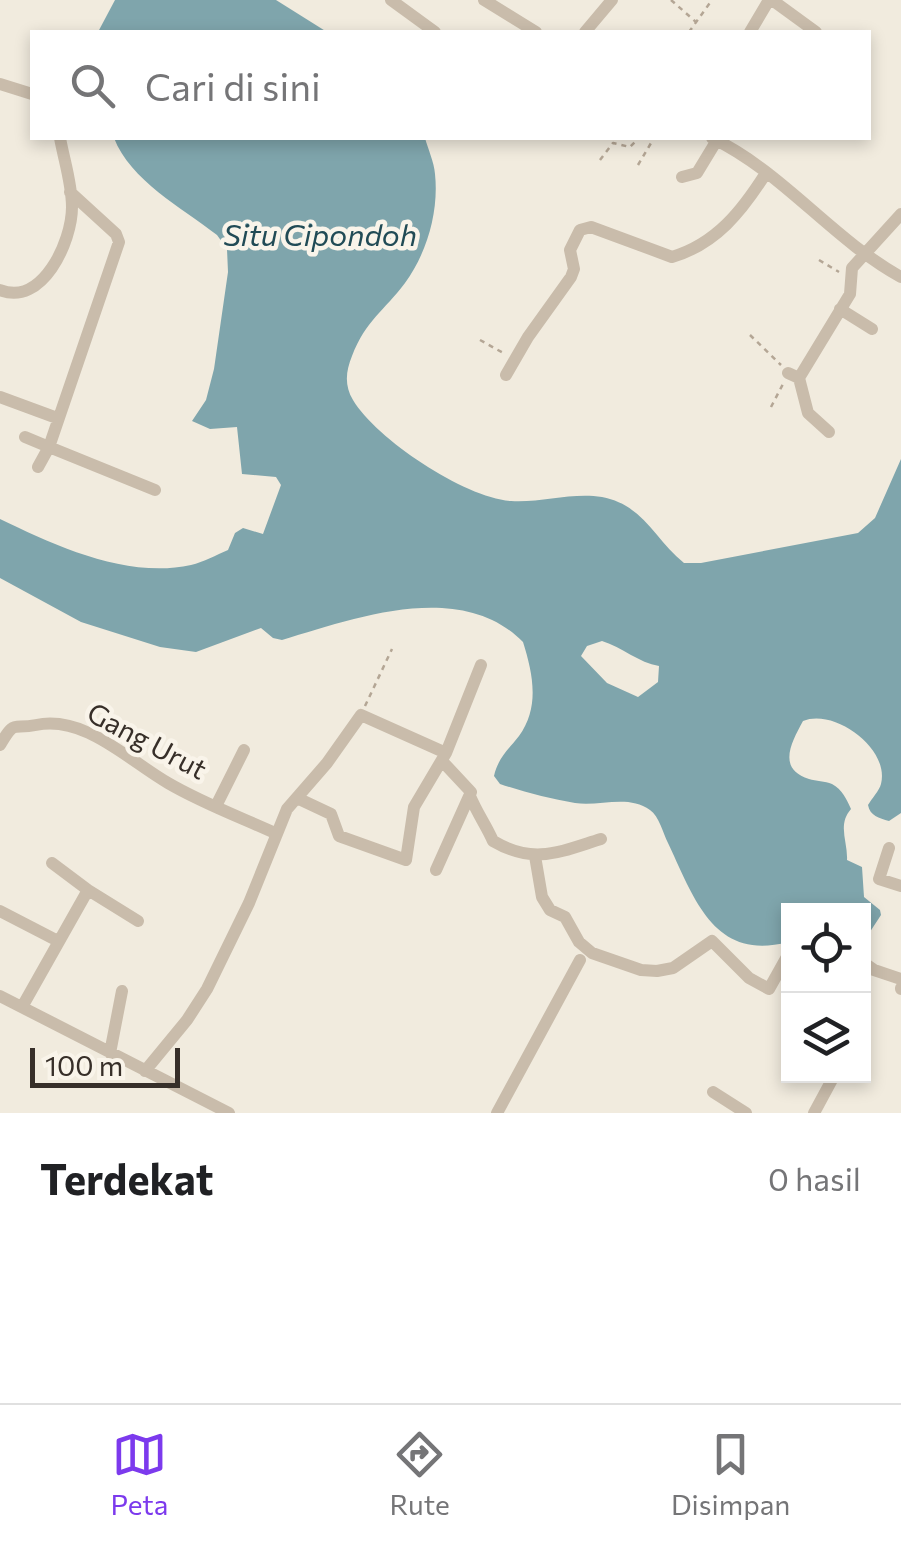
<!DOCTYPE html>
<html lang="id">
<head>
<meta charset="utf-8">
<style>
  body { margin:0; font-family:Commissioner,sans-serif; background:#f2f2f2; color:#202124 }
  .controls { position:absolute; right:30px; bottom:30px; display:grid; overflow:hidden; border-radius:0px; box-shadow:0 5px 15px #0003 }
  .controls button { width:90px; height:90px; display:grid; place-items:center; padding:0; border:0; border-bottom:2px solid #e0e0e0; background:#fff; color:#202124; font:50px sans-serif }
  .scale { position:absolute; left:30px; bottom:25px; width:150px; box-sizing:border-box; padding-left:10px; border:5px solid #372f29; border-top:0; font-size:28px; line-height:35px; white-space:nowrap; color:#372f29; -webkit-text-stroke:8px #f9f4ea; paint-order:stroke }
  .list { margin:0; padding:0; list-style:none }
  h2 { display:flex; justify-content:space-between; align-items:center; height:130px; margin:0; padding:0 40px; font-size:42px }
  h2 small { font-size:32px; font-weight:400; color:#757577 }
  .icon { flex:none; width:55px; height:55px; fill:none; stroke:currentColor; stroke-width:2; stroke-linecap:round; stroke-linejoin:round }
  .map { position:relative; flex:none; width:901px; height:1113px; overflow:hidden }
  .search { position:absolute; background:#fff; box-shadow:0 5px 15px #0003; left:30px; right:30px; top:30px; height:110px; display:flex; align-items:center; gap:25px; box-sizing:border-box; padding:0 35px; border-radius:0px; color:#757577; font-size:38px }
  .sheet { height:290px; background:#fff }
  nav { display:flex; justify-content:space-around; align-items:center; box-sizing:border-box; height:140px; border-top:2px solid #e0e0e0; background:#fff; font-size:28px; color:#757577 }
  nav a { display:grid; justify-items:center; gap:5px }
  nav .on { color:#7c3aed }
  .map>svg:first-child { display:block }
  .water { fill:#7fa5ac; fill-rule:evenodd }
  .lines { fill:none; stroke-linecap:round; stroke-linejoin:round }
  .path { stroke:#b4a695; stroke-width:2.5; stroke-dasharray:5 5; stroke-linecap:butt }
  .minor { stroke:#c9bcab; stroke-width:12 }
  .labels { text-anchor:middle; stroke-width:9; stroke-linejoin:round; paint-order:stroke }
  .street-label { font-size:28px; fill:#372f29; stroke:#f9f4ea }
  .water-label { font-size:30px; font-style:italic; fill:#214b56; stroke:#f9f4ea }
</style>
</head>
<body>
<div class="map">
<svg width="901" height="1113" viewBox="0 0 901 1113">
  <rect width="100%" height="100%" fill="#f1ebde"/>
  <!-- water -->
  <path class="water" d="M115,0H276L327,32H98Z
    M114,138H425C428,149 434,162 435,174C439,211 427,253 405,283C384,311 366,320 352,356C346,371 344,385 353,400C376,439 465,498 511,501C541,503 572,492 602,497C644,505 655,540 684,563H701L858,533L875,518L901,459V813L889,821C879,818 870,816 868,805C872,798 879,791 881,784C890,748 834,708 803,721C791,743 777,769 809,779C816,781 825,781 832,784C842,789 847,800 851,809C837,825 848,842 847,860L862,867L864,897L880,910L881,915L864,941V911H788V942C714,962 694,898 668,843C663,833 659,816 650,810C628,794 599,807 575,803C550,799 524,792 500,784L494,776C498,758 508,750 519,736C540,707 533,674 523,642C461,579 355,618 282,640L273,638L261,628L196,652L160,647L81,622L0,578V519C56,546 127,579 191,565C204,562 216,555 228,550L235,533L243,528L263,534L281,485L276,477L242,474L237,427L210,429L192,421L206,400L214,369L228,272L227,249L217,235C182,208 130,180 114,138ZM602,641C622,647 639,663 659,666L658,682L638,697L607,683L581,656L587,646Z"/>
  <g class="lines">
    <!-- path -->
    <path class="path" d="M671,0L696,22
      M689,32L712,0
      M600,160L613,143L630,147L639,138
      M638,165L654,138
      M819,260L839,272
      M750,335L781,365
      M480,340L505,354
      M771,407L783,384
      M365,706L392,649"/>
    <!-- minor -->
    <path class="minor" d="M391,0L435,32
      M484,0L536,32
      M772,0L816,32
      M585,32L612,0
      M750,32L769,0
      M0,84L32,94
      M712,138C783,172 832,239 901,277
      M682,177L697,173L717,140
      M70,192L116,234L119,242L49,447L155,490
      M0,290C42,307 72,242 72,207C72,184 64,160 60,138
      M840,309L872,329
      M788,373L799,378L850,294L852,268L901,214
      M506,375L528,337L571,277L574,269L570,250L580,230L591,227L672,257C716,244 742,211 766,173
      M799,378L808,413L829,432
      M0,397L57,418
      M25,437L49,447L38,467
      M0,745C15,719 12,730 36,725C85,715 128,760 168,783C202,803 240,817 275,833
      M470,796C477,813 486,825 493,841C534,865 559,852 601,839
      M297,798L331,814L339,836L406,860L414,807L446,753
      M216,806L244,750
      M889,848L879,879L901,886
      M535,856L542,897L550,910L565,917L579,942L592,953L641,970L657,971L673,968L712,941L749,978L769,989L788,955V945
      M52,863L88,890
      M436,870L471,792L442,761
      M0,911L58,941
      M864,963L874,970L901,979
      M901,988V989
      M0,996L229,1113
      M22,1007L88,890L138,921
      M110,1053L122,991
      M145,1071L187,1020L207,989L249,903L287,809L327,763L361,715L446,753L481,665
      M713,1092L746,1113
      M497,1113L580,960
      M814,1113L834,1076"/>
  </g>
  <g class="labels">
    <!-- street labels -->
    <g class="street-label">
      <text transform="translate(147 741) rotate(28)" y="10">Gang Urut</text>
    </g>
    <!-- water labels -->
    <g class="water-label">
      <text x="320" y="246">Situ Cipondoh</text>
    </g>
  </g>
</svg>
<div class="controls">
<button><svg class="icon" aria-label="locate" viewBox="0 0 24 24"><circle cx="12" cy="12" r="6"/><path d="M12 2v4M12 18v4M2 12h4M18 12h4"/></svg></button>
<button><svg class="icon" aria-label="layers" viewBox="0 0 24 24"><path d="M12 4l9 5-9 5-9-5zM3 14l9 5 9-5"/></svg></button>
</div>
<div class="scale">100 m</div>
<div class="search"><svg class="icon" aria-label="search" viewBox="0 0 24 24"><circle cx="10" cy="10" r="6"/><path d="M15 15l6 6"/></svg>Cari di sini</div>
</div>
<section class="sheet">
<h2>Terdekat<small>0 hasil</small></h2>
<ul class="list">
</ul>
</section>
<nav>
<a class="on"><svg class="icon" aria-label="map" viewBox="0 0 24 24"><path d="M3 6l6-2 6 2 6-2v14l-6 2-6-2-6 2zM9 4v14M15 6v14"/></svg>Peta</a>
<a><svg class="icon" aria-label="directions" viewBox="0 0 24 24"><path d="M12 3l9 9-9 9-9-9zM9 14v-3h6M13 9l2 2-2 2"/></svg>Rute</a>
<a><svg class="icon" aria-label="saved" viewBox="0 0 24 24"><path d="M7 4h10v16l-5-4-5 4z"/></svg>Disimpan</a>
</nav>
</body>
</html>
